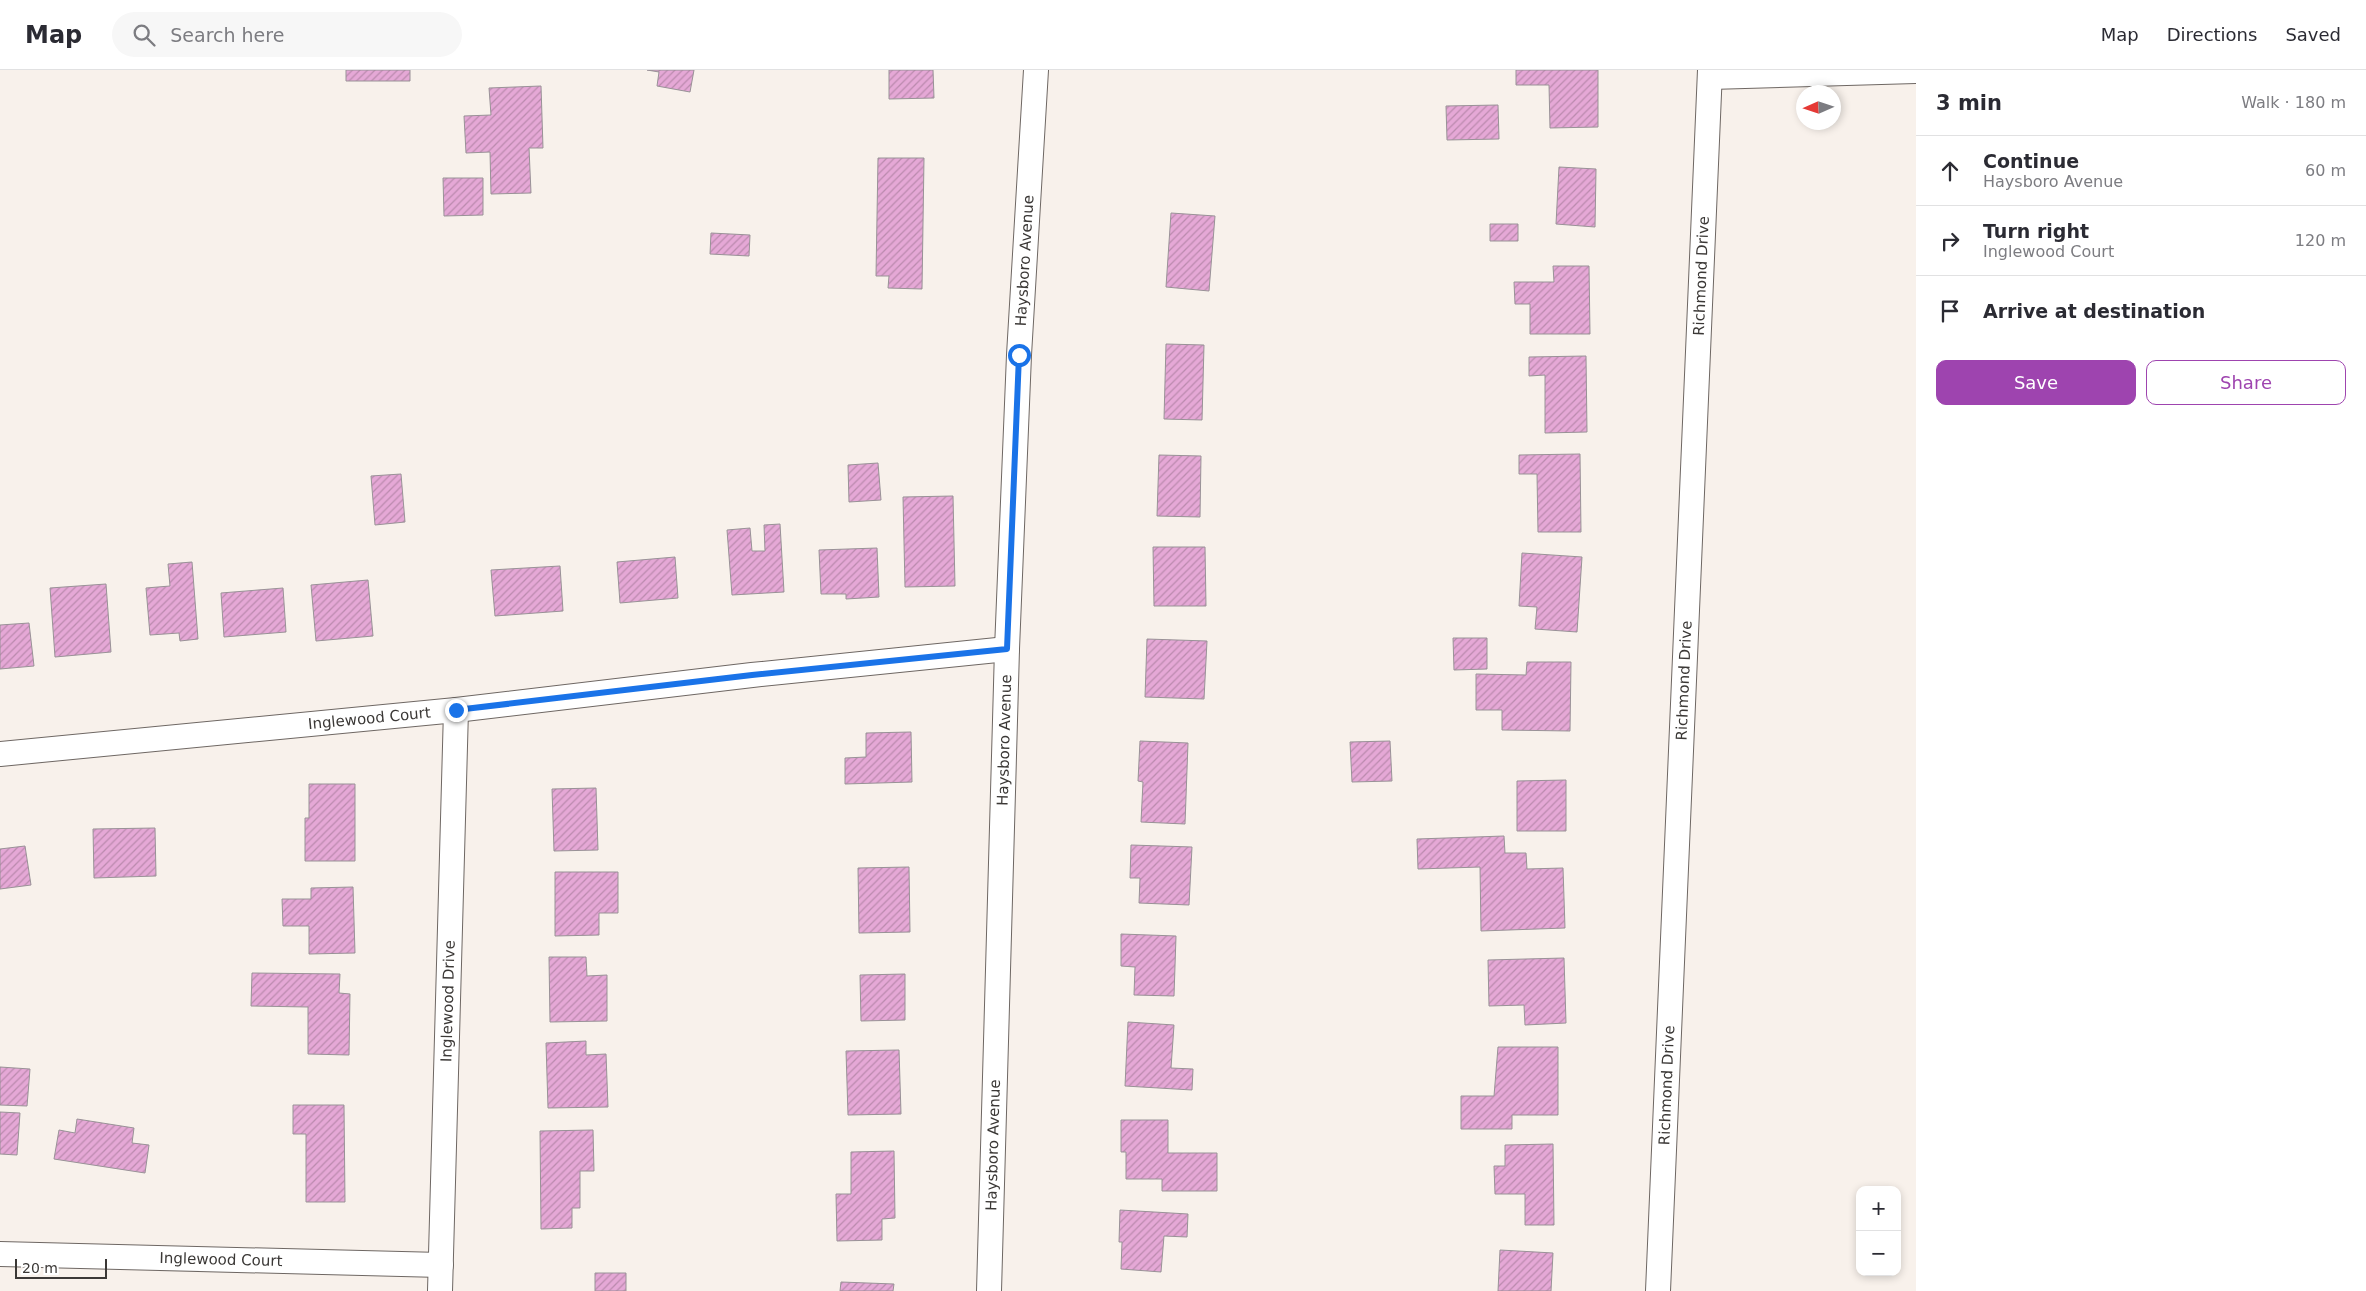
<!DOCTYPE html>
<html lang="en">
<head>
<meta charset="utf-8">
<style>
  body { margin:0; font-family:"DejaVu Sans",sans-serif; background:#f7f7f7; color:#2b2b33 }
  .controls { position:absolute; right:15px; bottom:15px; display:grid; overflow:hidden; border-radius:10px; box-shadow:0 2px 8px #0003 }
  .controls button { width:45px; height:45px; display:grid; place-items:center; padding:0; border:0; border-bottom:1px solid #e1e1e2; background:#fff; color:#2b2b33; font:25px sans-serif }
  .compass { position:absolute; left:1796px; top:15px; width:45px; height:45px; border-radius:50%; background:#fff; box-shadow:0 2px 8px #0003; rotate:267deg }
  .scale { position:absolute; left:15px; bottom:12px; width:92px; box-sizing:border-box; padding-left:5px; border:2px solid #3b3836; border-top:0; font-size:14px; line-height:18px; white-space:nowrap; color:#3b3836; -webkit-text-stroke:4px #fff; paint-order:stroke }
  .stop { position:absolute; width:15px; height:15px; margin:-11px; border:4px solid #1a73e8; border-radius:50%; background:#fff }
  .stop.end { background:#1a73e8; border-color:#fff; box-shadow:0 1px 5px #0008 }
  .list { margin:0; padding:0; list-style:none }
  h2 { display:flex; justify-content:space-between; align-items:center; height:65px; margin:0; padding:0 20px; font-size:21px }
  h2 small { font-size:16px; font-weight:400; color:#7c7c81 }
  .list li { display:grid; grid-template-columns:32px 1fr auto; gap:15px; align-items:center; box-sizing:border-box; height:70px; padding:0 20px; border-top:1px solid #e1e1e2 }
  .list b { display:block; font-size:19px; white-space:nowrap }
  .list p { margin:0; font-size:16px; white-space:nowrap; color:#7c7c81 }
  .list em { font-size:16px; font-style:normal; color:#7c7c81 }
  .actions { display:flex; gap:10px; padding:15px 20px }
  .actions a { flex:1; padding:11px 0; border:1px solid #9e44af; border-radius:10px; text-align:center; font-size:18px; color:#9e44af }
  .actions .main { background:#9e44af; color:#fff }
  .icon { flex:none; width:28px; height:28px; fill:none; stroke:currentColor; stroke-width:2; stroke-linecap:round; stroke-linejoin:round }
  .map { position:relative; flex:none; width:1916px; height:1221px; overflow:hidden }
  header { display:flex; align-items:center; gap:30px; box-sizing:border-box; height:70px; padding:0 25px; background:#fff; border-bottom:1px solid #e1e1e2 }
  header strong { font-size:24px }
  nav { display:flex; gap:28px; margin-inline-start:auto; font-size:18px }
  .search { width:350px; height:45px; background:#f7f7f7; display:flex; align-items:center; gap:12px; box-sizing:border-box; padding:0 18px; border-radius:28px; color:#7c7c81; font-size:19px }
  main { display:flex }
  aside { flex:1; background:#fff }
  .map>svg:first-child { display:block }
  .building { fill:url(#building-hatch); stroke:#999297 }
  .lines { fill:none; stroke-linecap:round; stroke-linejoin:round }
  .street-casing { stroke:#6e6763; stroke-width:26 }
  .street { stroke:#fff; stroke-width:24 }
  .route { stroke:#1a73e8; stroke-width:6 }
  .labels { text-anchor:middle; stroke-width:5; stroke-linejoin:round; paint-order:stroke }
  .street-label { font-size:15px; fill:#3b3836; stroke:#fff }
</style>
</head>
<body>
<header>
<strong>Map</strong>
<div class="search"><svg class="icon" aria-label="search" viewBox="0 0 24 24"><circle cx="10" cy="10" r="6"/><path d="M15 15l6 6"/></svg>Search here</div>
<nav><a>Map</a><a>Directions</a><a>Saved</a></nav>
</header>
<main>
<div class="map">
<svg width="1916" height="1221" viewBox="0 0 1916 1221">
  <defs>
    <pattern id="building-hatch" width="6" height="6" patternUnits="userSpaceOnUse" patternTransform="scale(1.25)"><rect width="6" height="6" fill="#e5a8d6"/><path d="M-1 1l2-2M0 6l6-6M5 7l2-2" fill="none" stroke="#bb8aae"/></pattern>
  </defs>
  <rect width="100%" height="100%" fill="#f8f1eb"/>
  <!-- building -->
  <path class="building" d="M346,0H410V11H346Z
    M647,0H694L690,22L657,16L659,2Z
    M889,0H933L934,28L889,29Z
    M1516,0H1598V57L1550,58L1549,15H1516Z
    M541,16L543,78H529L531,123L491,124L490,82L466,83L464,46L491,45L489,18Z
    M1498,35L1499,69L1447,70L1446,36Z
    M878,88H924L922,219L888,218L889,206H876Z
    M1559,97L1596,99L1595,157L1556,154Z
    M443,108H483V145L444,146Z
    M1171,143L1215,146L1209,221L1166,217Z
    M1490,154H1518V171H1490Z
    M711,163L750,165L749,186L710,184Z
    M1553,196H1589L1590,264H1530V234H1515L1514,212H1554Z
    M1166,274L1204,275L1202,350L1164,349Z
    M1586,286L1587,362L1545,363V305L1529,306V287Z
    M1580,384L1581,462H1538L1537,404H1519V385Z
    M1159,385L1201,386L1200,447L1157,446Z
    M878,393L881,430L849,432L848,395Z
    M401,404L405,452L375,455L371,406Z
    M953,426L955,516L905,517L903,427Z
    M780,454L784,522L732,525L727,460L750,458L752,481H765L764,455Z
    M1153,477H1205L1206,536H1154Z
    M877,478L879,527L846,529V524H821L819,480Z
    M1522,483L1582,487L1577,562L1535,559L1537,537L1519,536Z
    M675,487L678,528L620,533L617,492Z
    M192,492L198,569L180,571L179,563L150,565L146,518L170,516L168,494Z
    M560,496L563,541L495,546L491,500Z
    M368,510L373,566L316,571L311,515Z
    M106,514L111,582L55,587L50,518Z
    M283,518L286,562L224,567L221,523Z
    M29,553L34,596L0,599V555Z
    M1453,568H1487V599L1454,600Z
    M1147,569L1207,571L1204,629L1145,627Z
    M1527,592H1571L1570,661L1502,660V640H1476V604L1526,605Z
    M911,662L912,712L845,714V688L866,687V663Z
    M1140,671L1188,673L1185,754L1141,752L1143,712L1138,711Z
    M1390,671L1392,711L1352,712L1350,672Z
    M1566,710V761H1517V711Z
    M309,714H355V791H305V748H309Z
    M596,718L598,780L554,781L552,719Z
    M155,758L156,806L94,808L93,759Z
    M1504,766L1505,783H1526L1527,799L1563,798L1565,858L1481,861L1480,797L1418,799L1417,769Z
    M1131,775L1192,777L1189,835L1139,833L1140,808H1130Z
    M25,776L31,815L0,819V779Z
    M909,797L910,862L859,863L858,798Z
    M555,802H618V843H599V865L555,866Z
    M353,817L355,883L309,884V856H283L282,829H311V818Z
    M1121,864L1176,866L1174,926L1134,925L1135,897L1121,896Z
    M549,887H586L587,906L607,905V951L550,952Z
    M1564,888L1566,953L1525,955L1524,935L1489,936L1488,890Z
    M252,903L340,904L339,923L350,924L349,985L308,984V937L251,936Z
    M905,904V950L861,951L860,905Z
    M1128,952L1174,955L1171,998L1193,999L1192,1020L1125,1016Z
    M586,971V985L606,984L608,1037L548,1038L546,973Z
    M1498,977H1558V1045H1512V1059H1461V1026H1494Z
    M899,980L901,1044L848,1045L846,981Z
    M0,997L30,999L27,1036L0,1035Z
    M293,1035H344L345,1132H306V1064H293Z
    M0,1042L20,1043L17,1085L0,1084Z
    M77,1049L134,1058L132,1073L149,1075L145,1103L54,1089L59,1060L75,1063Z
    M1121,1050H1168V1083H1217V1121H1162V1109H1126V1082H1121Z
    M593,1060L594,1101H580V1138H572V1158L541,1159L540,1061Z
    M1553,1074L1554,1155H1525V1124H1495L1494,1096H1505V1075Z
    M894,1081L895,1148L882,1149V1170L837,1171L836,1124H851V1082Z
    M1120,1140L1188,1144L1187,1167L1164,1166L1161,1202L1121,1199L1122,1172H1119Z
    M1500,1180L1553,1183L1551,1221H1498Z
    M595,1203H626V1221H595Z
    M841,1212L894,1214L893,1221H840Z"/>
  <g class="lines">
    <!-- street casing -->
    <g class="street-casing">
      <g id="street">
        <path d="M1710,7L1916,1"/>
        <path id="s1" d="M0,684L456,640L752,605L1007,579"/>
        <path id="s2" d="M0,1184L441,1195"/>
        <path id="s3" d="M440,1221L456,640"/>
        <path id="s4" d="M989,1221L1007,579L1019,285L1036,0"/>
        <path id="s5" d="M1658,1221L1710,0"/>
      </g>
    </g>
    <!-- street -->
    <use href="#street" class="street"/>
  </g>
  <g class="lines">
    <!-- route -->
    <path class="route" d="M456,640L752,605L1007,579L1019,285"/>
  </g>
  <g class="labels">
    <!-- street labels -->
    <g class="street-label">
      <text dy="5" stroke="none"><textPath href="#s4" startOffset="1031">Haysboro Avenue</textPath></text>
      <text dy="5" stroke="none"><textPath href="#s5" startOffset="1016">Richmond Drive</textPath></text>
      <text dy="5" stroke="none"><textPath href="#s5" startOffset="611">Richmond Drive</textPath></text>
      <text dy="5" stroke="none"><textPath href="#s1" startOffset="371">Inglewood Court</textPath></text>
      <text dy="5" stroke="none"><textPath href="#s4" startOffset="551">Haysboro Avenue</textPath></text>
      <text dy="5" stroke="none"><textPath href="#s3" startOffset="290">Inglewood Drive</textPath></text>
      <text dy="5" stroke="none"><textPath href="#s5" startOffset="206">Richmond Drive</textPath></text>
      <text dy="5" stroke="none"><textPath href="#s4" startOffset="146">Haysboro Avenue</textPath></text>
      <text dy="5" stroke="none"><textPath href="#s2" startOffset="221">Inglewood Court</textPath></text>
    </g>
  </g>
</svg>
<div class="controls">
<button>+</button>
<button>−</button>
</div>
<svg class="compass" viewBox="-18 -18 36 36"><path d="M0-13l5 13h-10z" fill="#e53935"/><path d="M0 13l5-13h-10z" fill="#7c7c81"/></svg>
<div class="scale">20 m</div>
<div class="stop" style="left:1019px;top:285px"></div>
<div class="stop end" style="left:456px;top:640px"></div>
</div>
<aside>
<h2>3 min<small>Walk · 180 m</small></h2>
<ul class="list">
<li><svg class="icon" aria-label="ahead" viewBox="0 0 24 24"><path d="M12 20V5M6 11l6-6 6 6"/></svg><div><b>Continue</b><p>Haysboro Avenue</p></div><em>60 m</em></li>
<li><svg class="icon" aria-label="right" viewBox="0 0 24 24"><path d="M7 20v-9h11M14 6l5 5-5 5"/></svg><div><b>Turn right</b><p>Inglewood Court</p></div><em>120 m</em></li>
<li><svg class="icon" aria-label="arrive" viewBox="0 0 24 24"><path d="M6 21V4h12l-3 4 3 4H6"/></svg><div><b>Arrive at destination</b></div></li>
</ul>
<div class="actions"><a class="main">Save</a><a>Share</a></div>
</aside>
</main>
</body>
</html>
